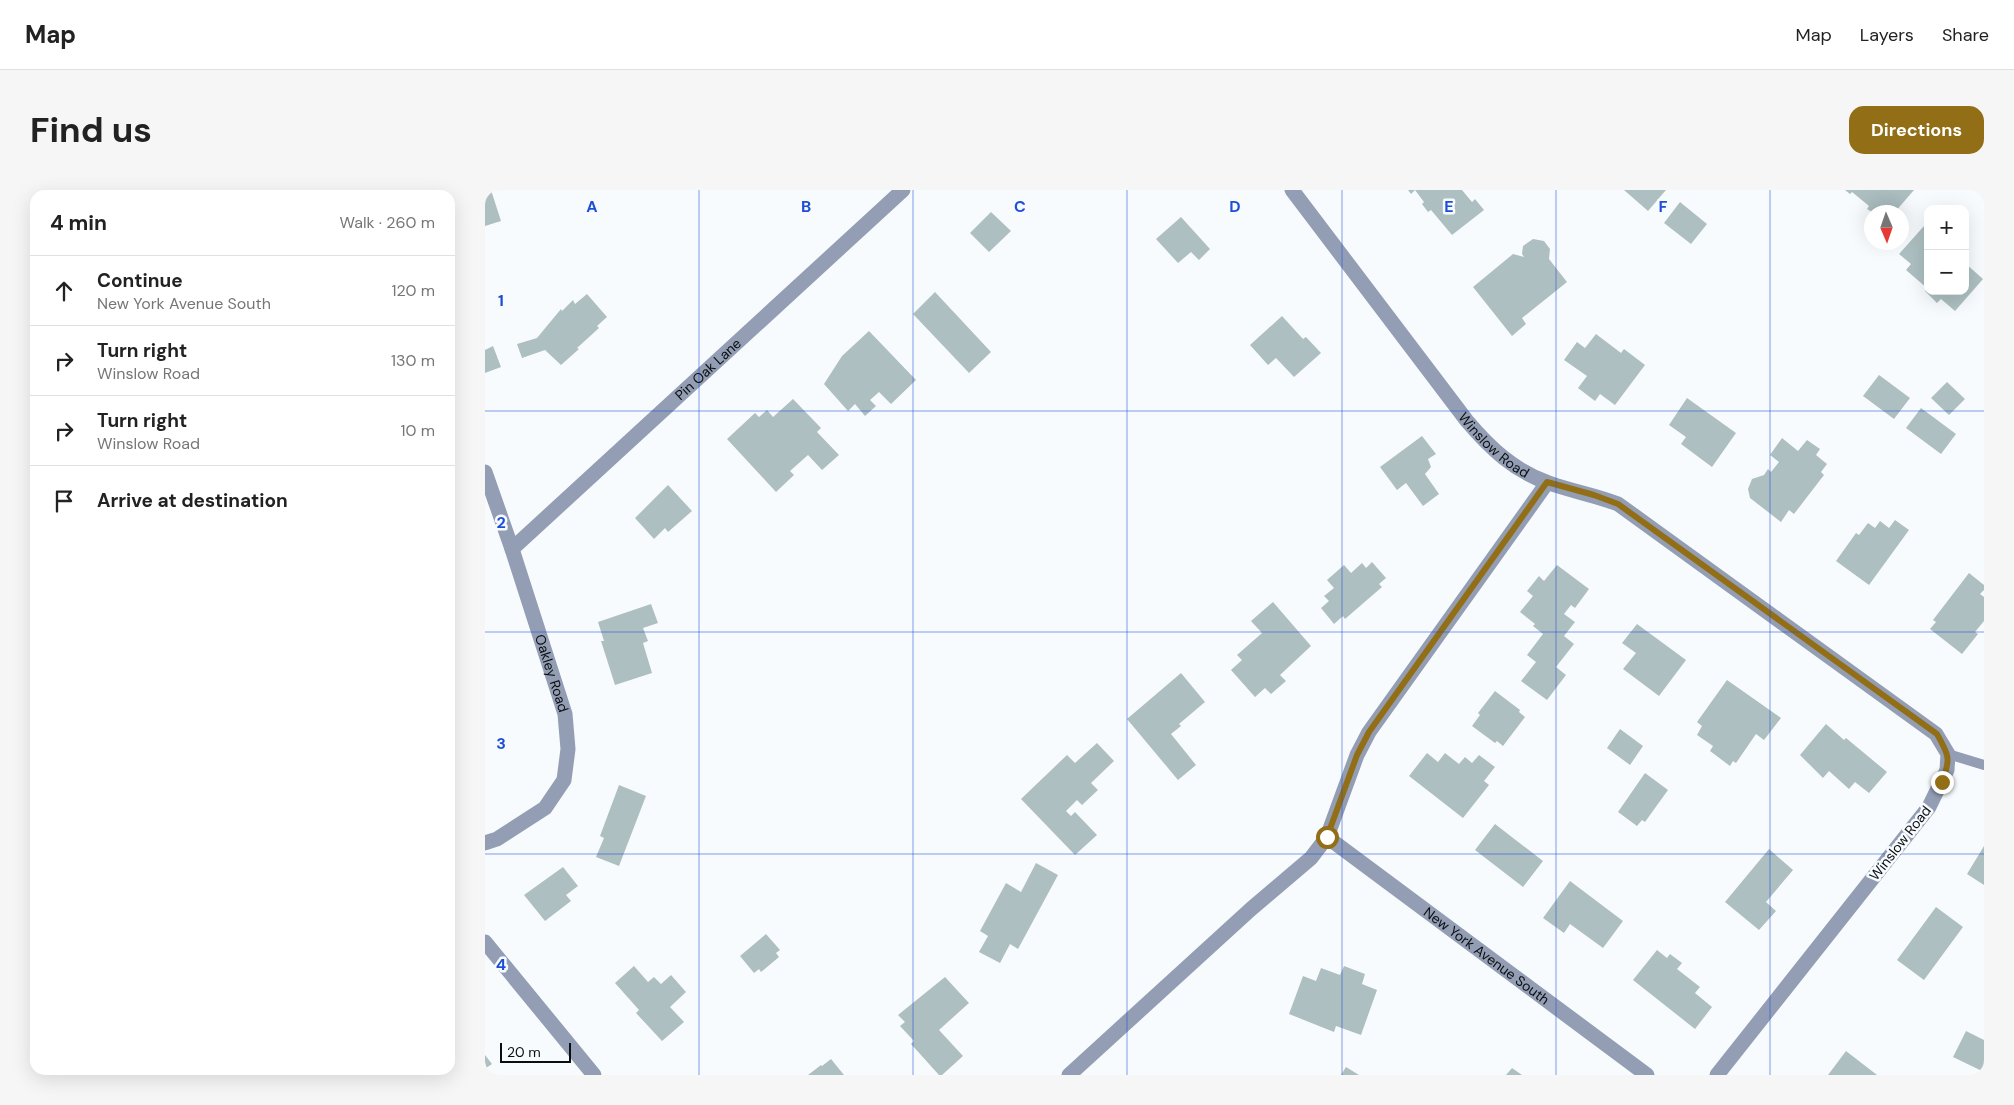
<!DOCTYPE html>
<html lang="en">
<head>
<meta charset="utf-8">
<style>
  body { margin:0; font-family:"DM Sans",sans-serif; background:#f6f6f6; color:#222 }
  .controls { position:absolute; right:15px; top:15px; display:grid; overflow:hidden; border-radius:10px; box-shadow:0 5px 20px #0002 }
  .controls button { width:45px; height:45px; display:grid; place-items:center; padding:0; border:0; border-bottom:1px solid #e0e0e0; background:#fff; color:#222; font:25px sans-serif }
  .compass { position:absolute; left:1379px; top:15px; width:45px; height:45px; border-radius:50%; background:#fff; box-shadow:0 5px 20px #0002; rotate:178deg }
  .scale { position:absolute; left:15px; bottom:12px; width:71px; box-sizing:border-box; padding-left:5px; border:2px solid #0a0e11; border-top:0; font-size:14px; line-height:18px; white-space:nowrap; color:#0a0e11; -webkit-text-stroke:4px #f8fbfd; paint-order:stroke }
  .stop { position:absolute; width:15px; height:15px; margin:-11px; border:4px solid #926f16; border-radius:50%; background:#fff }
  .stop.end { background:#926f16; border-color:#fff; box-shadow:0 1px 5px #0008 }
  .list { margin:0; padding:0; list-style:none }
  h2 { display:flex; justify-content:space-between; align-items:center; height:65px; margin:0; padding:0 20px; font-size:21px }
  h2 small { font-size:16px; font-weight:400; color:#767676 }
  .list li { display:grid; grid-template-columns:32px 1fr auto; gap:15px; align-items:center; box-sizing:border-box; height:70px; padding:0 20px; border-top:1px solid #e0e0e0 }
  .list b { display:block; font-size:19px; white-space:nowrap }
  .list p { margin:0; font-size:16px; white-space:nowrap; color:#767676 }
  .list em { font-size:16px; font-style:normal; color:#767676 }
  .icon { flex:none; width:28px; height:28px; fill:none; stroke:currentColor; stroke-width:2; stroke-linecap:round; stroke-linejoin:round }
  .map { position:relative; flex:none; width:1499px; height:885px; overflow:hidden; border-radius:15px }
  header { display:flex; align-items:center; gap:30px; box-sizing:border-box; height:70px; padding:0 25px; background:#fff; border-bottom:1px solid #e0e0e0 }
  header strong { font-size:24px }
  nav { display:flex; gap:28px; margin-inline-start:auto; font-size:18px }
  .intro { display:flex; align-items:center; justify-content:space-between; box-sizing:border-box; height:120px; padding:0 30px }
  h1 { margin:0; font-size:35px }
  .button { padding:12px 22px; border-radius:15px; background:#926f16; color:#fff; font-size:18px; font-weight:700 }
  main { display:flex; gap:30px; padding:0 30px }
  aside { flex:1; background:#fff; border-radius:15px; box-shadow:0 5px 20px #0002 }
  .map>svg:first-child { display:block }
  .building { fill:#adbfc1 }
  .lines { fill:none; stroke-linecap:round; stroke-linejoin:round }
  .lane { stroke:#939eb4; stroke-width:10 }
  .street { stroke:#939eb4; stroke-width:15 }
  .route { stroke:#926f16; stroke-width:6 }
  .grid { fill:none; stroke:#1d4ed8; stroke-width:1; stroke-opacity:0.55 }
  .labels { text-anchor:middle; stroke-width:5; stroke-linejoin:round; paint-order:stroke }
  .street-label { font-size:14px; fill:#0a0e11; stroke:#f8fbfd }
  .grid-label { font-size:16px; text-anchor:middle; font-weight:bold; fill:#1d4ed8; stroke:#f8fbfd; stroke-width:5; stroke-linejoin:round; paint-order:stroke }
</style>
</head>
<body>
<header>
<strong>Map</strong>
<nav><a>Map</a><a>Layers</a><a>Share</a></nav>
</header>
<div class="intro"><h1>Find us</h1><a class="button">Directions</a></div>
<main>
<aside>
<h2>4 min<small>Walk · 260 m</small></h2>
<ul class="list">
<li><svg class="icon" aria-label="ahead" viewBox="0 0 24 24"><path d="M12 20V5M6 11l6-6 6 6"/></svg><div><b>Continue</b><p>New York Avenue South</p></div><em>120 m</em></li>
<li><svg class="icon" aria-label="right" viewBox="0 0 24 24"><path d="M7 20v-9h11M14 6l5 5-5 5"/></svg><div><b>Turn right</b><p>Winslow Road</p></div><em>130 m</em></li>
<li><svg class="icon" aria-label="right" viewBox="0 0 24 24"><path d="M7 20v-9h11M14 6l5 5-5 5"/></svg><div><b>Turn right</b><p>Winslow Road</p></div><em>10 m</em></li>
<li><svg class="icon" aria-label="arrive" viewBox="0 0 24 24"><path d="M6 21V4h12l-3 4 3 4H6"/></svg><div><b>Arrive at destination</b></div></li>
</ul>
</aside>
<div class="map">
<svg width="1499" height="885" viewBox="0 0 1499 885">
  <rect width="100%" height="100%" fill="#f8fbfd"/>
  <!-- building -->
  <path class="building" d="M0,0H6L16,31L0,36Z
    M923,0H977L987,12L990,9L999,20L967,45L946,20L943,22L937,14L939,12L930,0L926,4Z
    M1139,0H1181L1163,21Z
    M1360,0H1429L1410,22H1387L1382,19L1384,16L1367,2L1365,4Z
    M1195,12L1222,34L1206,54L1179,33Z
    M506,22L526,41L504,62L485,43Z
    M696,27L725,59L714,70L706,62L693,73L671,49Z
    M1439,36L1443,40V99L1421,80L1426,74L1414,64Z
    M1048,49L1059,51L1065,59L1064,69L1082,92L1037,128L1041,134L1027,146L988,97L1028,64L1039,67L1037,64L1038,56Z
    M1480,73L1498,89L1470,121L1456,109L1452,113L1440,101L1443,99V101H1480Z
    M450,102L506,162L484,183L428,124Z
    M102,104L122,127L112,136L114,138L92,158L94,159L76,175L60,160L37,168L32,154L52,148L76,119L77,121L88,110L90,114Z
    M797,126L818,149L821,147L836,163L809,187L791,168L783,175L765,155Z
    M384,141L431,190L406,214L394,202L385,210L391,216L380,226L370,214L363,221L339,194L357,166Z
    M1111,144L1136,163L1139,159L1160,175L1130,215L1115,204L1110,211L1093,198L1102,186L1079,170L1092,152L1100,158Z
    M8,156L16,177L0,183V160Z
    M1394,185L1425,208L1409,229L1378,206Z
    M1462,192L1480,209L1464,225L1446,208Z
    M1202,208L1251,243L1227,277L1196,254L1201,247L1184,235Z
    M308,209L336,238L332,242L354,265L337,280L323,265L305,281L309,285L291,302L242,249L270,223L274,227L282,220L288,227Z
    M1436,218L1471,244L1456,264L1421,238Z
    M937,246L951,264L943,269L946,277L940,284L954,304L938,316L921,293L912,300L895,277Z
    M1297,248L1313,261L1322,250L1335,259L1331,265L1342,274L1336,282L1339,285L1309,324L1304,320L1296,332L1265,308L1263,299L1267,289L1279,285L1283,279L1286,282L1294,272L1285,265Z
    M183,295L207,321L183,342L180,338L169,349L150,328Z
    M1410,330L1424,340L1384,395L1351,371L1371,343L1374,345L1383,333L1390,338L1395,331L1404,338Z
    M887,372L901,388L894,394L897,397L860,429L858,426L849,434L836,418L844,411L839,406L849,398L842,390L859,375L866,383L877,373L881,378Z
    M1072,375L1104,399L1090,418L1086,415L1079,424L1090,432L1079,446L1089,454L1071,477L1081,485L1062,510L1036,491L1051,472L1042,465L1058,444L1048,436L1050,434L1035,422L1048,406L1042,401L1054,386L1059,391Z
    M1484,383L1499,395V400L1495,404L1499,407V431L1490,442L1493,444L1477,464L1445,439L1451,432L1448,430Z
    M788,412L826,456L795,485L801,491L786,504L780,498L770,507L746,480L757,470L752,465L777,443L766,431Z
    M166,414L173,433L158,438L163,451L158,453L167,483L130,495L116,451H119L113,432Z
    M1152,434L1201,470L1174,506L1138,479L1151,463L1137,453Z
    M696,483L720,512L694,534L696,536L686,544L711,575L693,590L642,529Z
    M1242,490L1296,528L1279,550L1271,544L1251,573L1248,571L1245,576L1225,561L1228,556L1212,545L1217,536L1212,532Z
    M1010,501L1035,520L1034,522L1040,527L1018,556L1012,551L1010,553L987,536L995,525L993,523Z
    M1341,534L1359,550L1361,548L1402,582L1384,603L1370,592L1364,599L1344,581L1338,588L1315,565Z
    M1135,539L1158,556L1145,575L1122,558Z
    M612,553L629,571L606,593L613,600L597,615L592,610L581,621L586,626L590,622L612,645L590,665L536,609L582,565L590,573Z
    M942,563L953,572L960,563L974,574L980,567L987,573L994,565L1010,577L999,591L1004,595L978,628L924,586Z
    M1160,583L1183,600L1160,632L1157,630L1152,636L1133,622Z
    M134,595L161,606L134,676L111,667L119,648L115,646Z
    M1010,634L1058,671L1038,697L990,660Z
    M1499,656V695L1482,684Z
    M1284,659L1308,680L1281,712L1291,721L1274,740L1240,712Z
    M551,673L573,685L533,759L525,754L515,773L494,762L503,746L495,741L521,693L536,702Z
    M78,677L93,696L81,705L86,711L60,731L39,705Z
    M1085,691L1138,731L1118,758L1085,734L1079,743L1058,728Z
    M1451,717L1478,737L1439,790L1412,770Z
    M281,744L295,760L291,763L294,767L276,782L274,779L269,783L255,766Z
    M1172,760L1182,768L1185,764L1197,773L1192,779L1215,797L1210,803L1227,817L1210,839L1148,790Z
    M149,776L163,792L169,787L176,794L186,785L201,802L185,817L199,832L177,851L151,823L154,820L130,793Z
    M859,776L880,784L877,794L892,800L876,845L851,836L849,842L804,824L818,786L831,791L836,778L855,785Z
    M460,787L484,813L454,840L478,866L457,885H454L426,854L429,851L415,836L420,832L413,825Z
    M1481,841L1499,850V882L1468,867Z
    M1361,861L1392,885H1343Z
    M0,865L7,874L1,878L0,877Z
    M346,869L359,885H323L336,875L337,876Z
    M861,877L874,885H856Z
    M1027,878L1037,885H1021Z"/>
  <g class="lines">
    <!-- lane -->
    <path class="lane" d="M1463,564L1499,575"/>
    <!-- street -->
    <g class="street">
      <path id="s1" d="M807,0L982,231C1005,258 1029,281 1064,293C1086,301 1110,305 1133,314L1451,544L1463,564L1462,580L1444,617L1232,885"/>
      <path id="s2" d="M0,282L27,359L80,524L83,559L79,590L60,618L12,649L0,653"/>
      <path id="s3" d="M27,359L418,0"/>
      <path id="s4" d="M842,647L1162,885"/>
      <path d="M0,752L109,885"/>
      <path d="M584,885L766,719L826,668L842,647L872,565L884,542L1062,293"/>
    </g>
  </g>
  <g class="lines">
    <!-- route -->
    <path class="route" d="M842,647L872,565L884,542L1062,292L1109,305L1133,314L1452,544C1464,565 1466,569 1457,592"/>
  </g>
  <!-- grid -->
  <path class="grid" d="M214,0V885M428,0V885M642,0V885M857,0V885M1071,0V885M1285,0V885M0,221H1499M0,442H1499M0,664H1499"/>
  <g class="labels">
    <!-- street labels -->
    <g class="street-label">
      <text dy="5" stroke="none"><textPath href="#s3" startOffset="266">Pin Oak Lane</textPath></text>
      <text dy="5" stroke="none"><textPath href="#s1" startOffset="326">Winslow Road</textPath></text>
      <text dy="5" stroke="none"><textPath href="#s2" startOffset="212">Oakley Road</textPath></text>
      <text transform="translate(1415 653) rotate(-52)" y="5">Winslow Road</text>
      <text dy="5" stroke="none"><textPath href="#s4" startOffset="199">New York Avenue South</textPath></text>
    </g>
  </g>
  <g class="grid-label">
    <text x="107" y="22">A</text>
    <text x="321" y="22">B</text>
    <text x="535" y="22">C</text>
    <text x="750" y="22">D</text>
    <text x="964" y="22">E</text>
    <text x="1178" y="22">F</text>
    <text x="16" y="116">1</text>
    <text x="16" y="338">2</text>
    <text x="16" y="559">3</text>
    <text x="16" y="780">4</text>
  </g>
</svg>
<div class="controls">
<button>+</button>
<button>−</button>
</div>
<svg class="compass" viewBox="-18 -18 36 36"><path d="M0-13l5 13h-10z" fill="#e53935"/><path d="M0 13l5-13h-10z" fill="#767676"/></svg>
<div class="scale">20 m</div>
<div class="stop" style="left:842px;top:647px"></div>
<div class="stop end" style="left:1457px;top:592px"></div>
</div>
</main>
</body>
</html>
